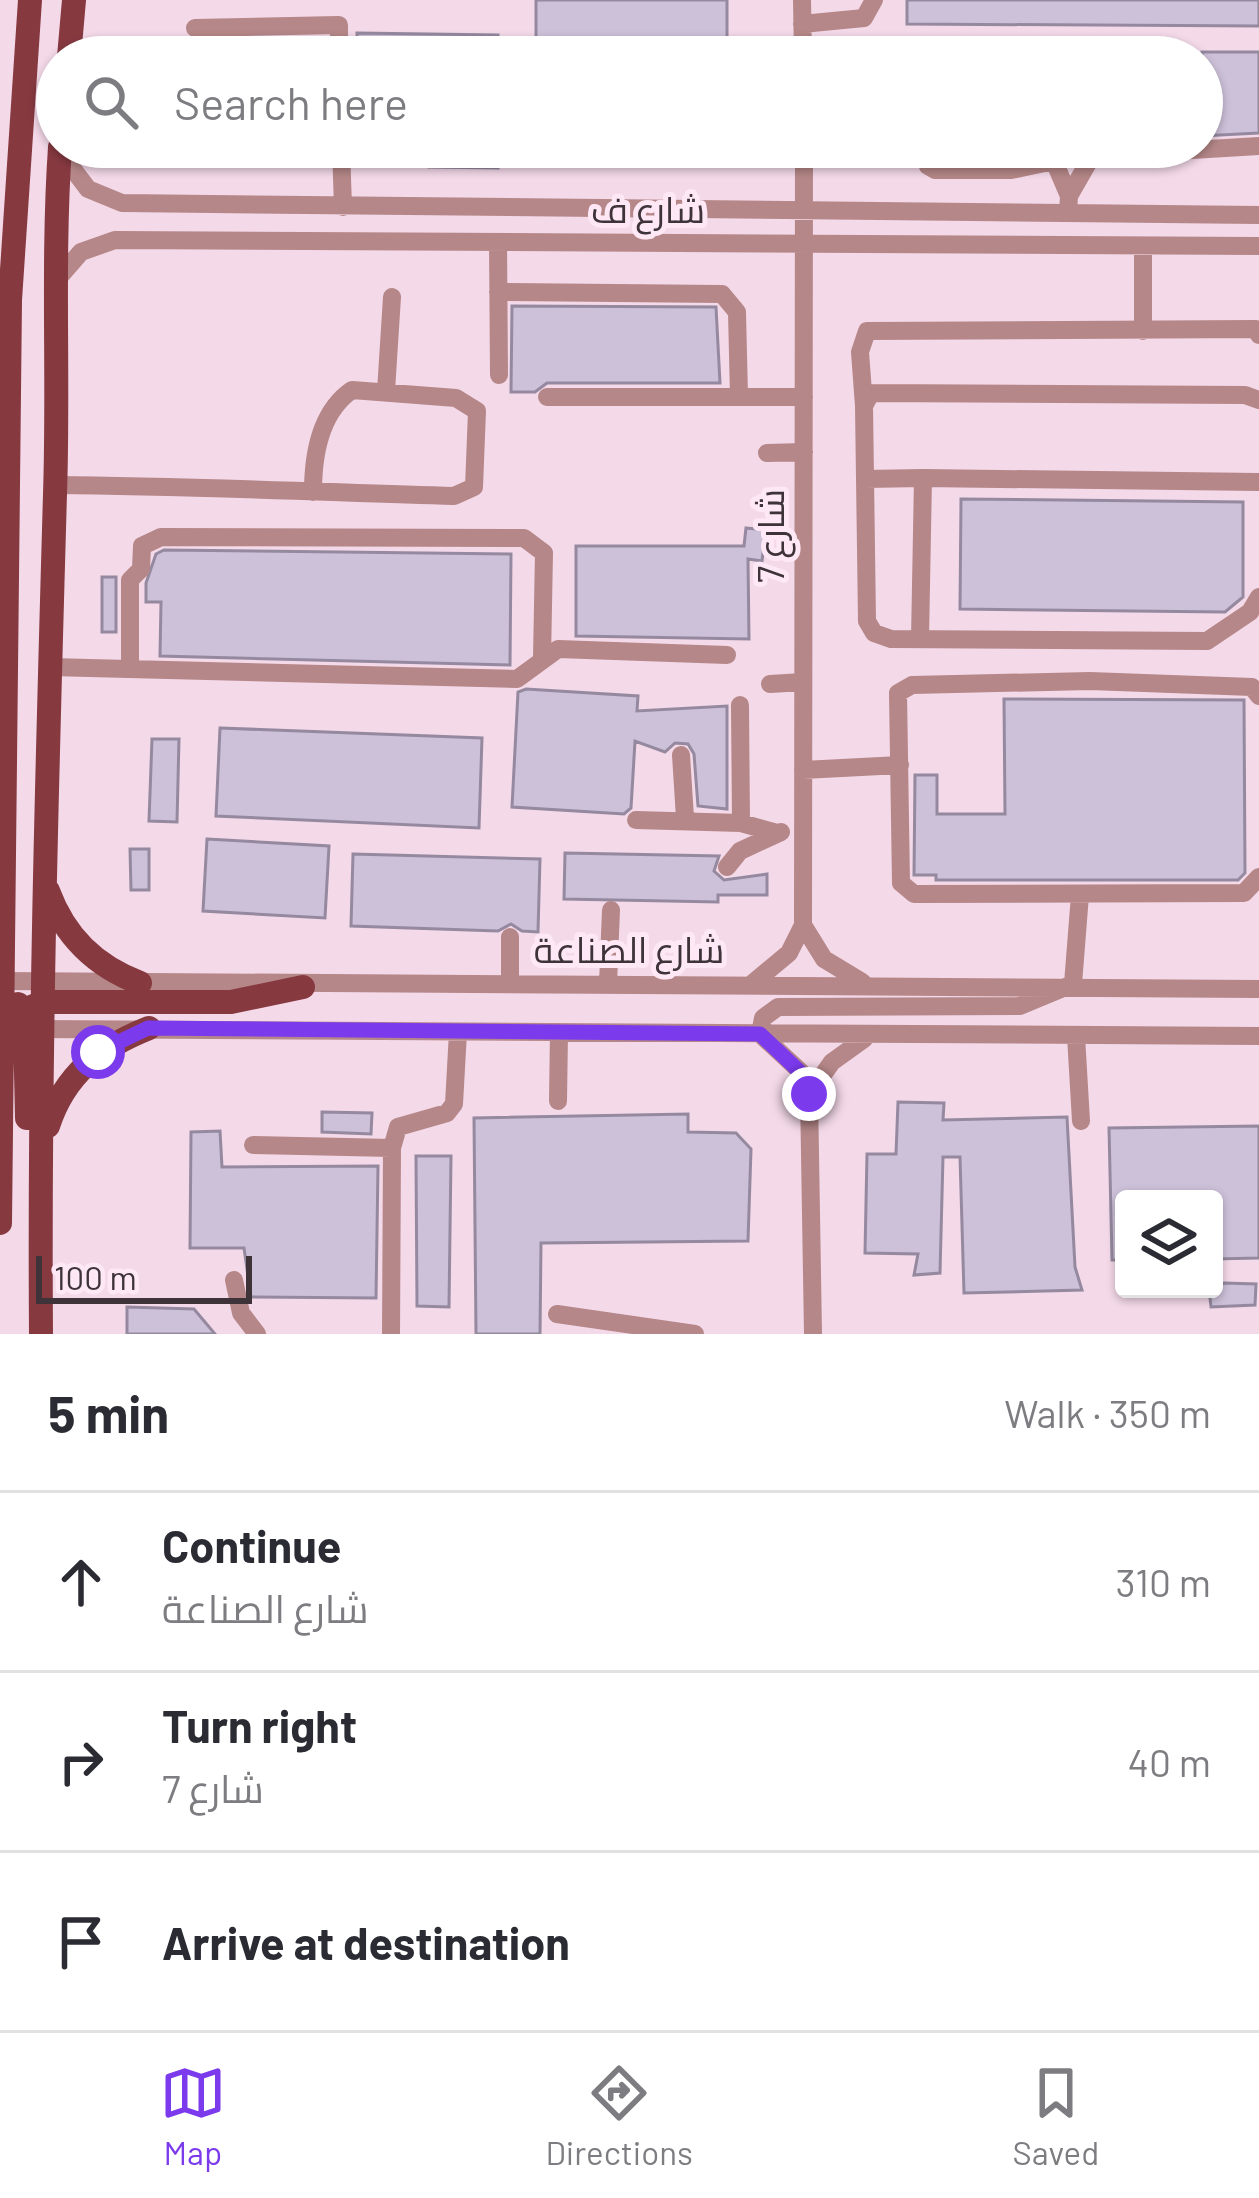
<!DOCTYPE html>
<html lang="en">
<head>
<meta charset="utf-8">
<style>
  body { margin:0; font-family:Barlow,Cairo,sans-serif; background:#f7f7f7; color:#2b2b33 }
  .controls { position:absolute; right:36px; bottom:36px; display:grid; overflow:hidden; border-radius:12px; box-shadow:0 3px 9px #0004 }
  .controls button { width:108px; height:108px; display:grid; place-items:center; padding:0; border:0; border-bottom:3px solid #e1e1e2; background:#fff; color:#2b2b33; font:60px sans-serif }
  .scale { position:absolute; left:36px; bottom:30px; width:216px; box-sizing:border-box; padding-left:12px; border:6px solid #3d3339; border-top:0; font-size:33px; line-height:42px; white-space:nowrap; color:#3d3339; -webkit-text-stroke:9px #fee8f5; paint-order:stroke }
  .stop { position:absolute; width:36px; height:36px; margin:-27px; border:9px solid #7c3aed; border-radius:50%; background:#fff }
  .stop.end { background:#7c3aed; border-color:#fff; box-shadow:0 3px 12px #0008 }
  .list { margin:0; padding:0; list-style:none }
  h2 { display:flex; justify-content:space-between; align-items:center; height:156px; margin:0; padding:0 48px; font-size:51px }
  h2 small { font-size:39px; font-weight:400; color:#7c7c81 }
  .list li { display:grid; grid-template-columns:78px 1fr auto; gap:36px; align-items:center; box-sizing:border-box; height:180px; padding:0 48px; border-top:3px solid #e1e1e2 }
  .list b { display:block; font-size:45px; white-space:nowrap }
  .list p { margin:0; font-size:39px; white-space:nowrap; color:#7c7c81 }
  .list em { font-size:39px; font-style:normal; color:#7c7c81 }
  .icon { flex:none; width:66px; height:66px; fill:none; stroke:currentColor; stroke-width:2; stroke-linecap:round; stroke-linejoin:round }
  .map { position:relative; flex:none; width:1259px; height:1334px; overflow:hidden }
  .search { position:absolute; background:#fff; box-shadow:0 3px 9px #0004; left:36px; right:36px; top:36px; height:132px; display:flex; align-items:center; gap:30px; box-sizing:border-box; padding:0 42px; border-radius:66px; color:#7c7c81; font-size:45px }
  .sheet { height:696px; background:#fff }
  nav { display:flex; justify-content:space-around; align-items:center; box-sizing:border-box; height:168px; border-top:3px solid #e1e1e2; background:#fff; font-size:33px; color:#7c7c81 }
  nav a { display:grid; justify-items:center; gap:6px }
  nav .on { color:#7c3aed }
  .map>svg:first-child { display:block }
  .building { fill:#cdc1d9; stroke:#9589a0; stroke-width:3 }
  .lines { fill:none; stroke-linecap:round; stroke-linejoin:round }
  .minor { stroke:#b58788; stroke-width:18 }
  .major { stroke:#873940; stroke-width:24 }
  .route { stroke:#7c3aed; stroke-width:15 }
  .labels { text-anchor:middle; stroke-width:10; stroke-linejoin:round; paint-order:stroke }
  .street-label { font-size:36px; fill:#3d3339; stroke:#fee8f5 }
</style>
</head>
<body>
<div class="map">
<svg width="1259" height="1334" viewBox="0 0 1259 1334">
  <rect width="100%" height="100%" fill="#f4d9e9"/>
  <!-- building -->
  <path class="building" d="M536,0H727V57H536Z
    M907,0H1259V26L907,24Z
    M357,33L498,35V57H357Z
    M188,41H320V57H187Z
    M1202,52H1259V133L1202,136Z
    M429,147H498V168L429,167Z
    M941,147H1021V154L941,157Z
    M512,306L716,307L720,383H547L535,392H511Z
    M961,499L1243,502V597L1225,612L960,609Z
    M746,528L766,530L762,561L748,559L749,639L576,636V546H744Z
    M164,550L511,554L510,665L160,656L161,602H146V583L156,554Z
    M102,577H116V632H102Z
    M526,689L638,696L637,711L727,706V809L698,806L694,754L688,744L675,743L665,752L635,741L631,808L624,814L512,807L518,692Z
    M1004,699L1244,700L1245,873L1238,880H936V875H914L915,775H937V814H1005Z
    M220,728L482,738L479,828L216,816Z
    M152,739H179L177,822L149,821Z
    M207,839L329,846L325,918L203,911Z
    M130,849H149V890H131Z
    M565,853L719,856L714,871L724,880L767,874V895H718V902L564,899Z
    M353,854L540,859L538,932L522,931L511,924L498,931L351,926Z
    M898,1102L944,1103L943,1120L1067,1117L1075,1267L1082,1290L964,1293L960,1157H943L940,1273L914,1275L918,1254L865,1253L867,1154H896Z
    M322,1112L372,1113L371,1134L322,1132Z
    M688,1114V1132L736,1133L751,1149L748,1241L541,1243L540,1334H476L474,1118Z
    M1259,1126V1258L1214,1259V1199H1124V1260H1112L1109,1128Z
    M220,1131L222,1167L378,1166L376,1298L251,1297L244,1248H190L191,1132Z
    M416,1156H451L449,1307L417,1306Z
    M1224,1283L1256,1284L1255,1305L1211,1307L1209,1289Z
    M127,1307L194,1309L215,1334H127Z"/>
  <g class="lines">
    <!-- minor -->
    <path class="minor" d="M802,0L803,57
      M802,24L864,18L874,0
      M195,28L339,25V57
      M1045,46V57
      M341,147L343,207
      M927,147L928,166L935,170H1011L1054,161
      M1048,147L1069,196
      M60,152L88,189L122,203L1259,215
      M1068,212L1069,196L1092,156L1259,146
      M498,242L499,375
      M54,283L81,252L115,240L1259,246
      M498,292L722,294L737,312L739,397
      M1143,331V246
      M386,391L392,297
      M547,397H804
      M1259,400L1245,395L871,393L864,406L867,621L874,633L891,639L1207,641L1250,612L1259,597
      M864,406L860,352L867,331L1256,329L1259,335
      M767,453L804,452
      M865,479L923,478
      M56,485C188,486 321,492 454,496L474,487L477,411L456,398L352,390C320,412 313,455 313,492
      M920,639L923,478L1259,482
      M50,667L517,679L558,649L727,655
      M130,669V580L141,569L142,546L161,537L524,538L544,553L542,658
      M770,684L803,682
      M1259,696L1252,687L1090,681L912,685L898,693L901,883L914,894L1244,893L1259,877
      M740,705L741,823
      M681,755L685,818
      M803,770L900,765
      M636,820L741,823L777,833
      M727,867L740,851L781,832
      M803,925L824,959L862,982
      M510,937V984
      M0,981L1259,989
      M753,983L789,953L803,925L804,147
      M608,984L611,910
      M34,1029L1259,1036
      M1076,1036L1081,1121
      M809,1094L832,1062L864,1039
      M558,1101L559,1032
      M253,1145L392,1148
      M234,1280L241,1313L257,1334
      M557,1314L695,1334
      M391,1334L392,1148L398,1127L447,1113L454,1104L458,1032
      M813,1334L809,1094L801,1072L760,1034L763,1018L778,1007L1020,1006L1073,984L1080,895"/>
    <!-- major -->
    <path class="major" d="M69,57L74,0
      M48,891C65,937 95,966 140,983
      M18,1004L25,1028L27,1118
      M4,1028L21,1011L44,1002H231L303,987
      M48,1126C65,1074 99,1048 149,1028
      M0,1223L10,300L30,0
      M41,1334C39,1054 47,774 55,494C59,378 52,263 60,147"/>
  </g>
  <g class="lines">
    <!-- route -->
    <path class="route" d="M98,1052L148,1028L760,1034L800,1072L809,1094"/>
  </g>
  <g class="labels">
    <!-- street labels -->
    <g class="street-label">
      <text x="648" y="223">شارع ف</text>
      <text transform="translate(771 536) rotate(-90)" y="13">شارع 7</text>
      <text x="629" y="963">شارع الصناعة</text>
    </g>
  </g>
</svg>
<div class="controls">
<button><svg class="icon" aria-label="layers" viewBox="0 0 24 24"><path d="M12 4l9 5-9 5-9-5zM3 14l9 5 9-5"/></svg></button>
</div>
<div class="scale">100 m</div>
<div class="stop" style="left:98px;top:1052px"></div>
<div class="stop end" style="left:809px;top:1094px"></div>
<div class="search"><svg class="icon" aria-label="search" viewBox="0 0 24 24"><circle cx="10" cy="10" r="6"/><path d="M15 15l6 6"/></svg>Search here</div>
</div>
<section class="sheet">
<h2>5 min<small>Walk · 350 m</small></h2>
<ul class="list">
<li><svg class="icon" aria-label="ahead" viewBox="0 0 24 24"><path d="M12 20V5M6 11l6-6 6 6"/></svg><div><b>Continue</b><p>شارع الصناعة</p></div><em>310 m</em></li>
<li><svg class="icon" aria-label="right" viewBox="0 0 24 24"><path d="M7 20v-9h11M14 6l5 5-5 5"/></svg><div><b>Turn right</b><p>شارع 7</p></div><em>40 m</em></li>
<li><svg class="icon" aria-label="arrive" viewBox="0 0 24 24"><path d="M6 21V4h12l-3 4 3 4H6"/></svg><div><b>Arrive at destination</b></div></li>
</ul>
</section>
<nav>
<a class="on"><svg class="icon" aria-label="map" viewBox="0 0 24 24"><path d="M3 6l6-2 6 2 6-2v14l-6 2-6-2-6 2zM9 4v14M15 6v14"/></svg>Map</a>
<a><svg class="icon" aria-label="directions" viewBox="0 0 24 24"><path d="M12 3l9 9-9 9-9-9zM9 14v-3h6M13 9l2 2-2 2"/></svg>Directions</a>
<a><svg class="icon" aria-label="saved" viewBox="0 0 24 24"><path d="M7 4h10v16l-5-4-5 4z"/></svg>Saved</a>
</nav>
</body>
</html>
